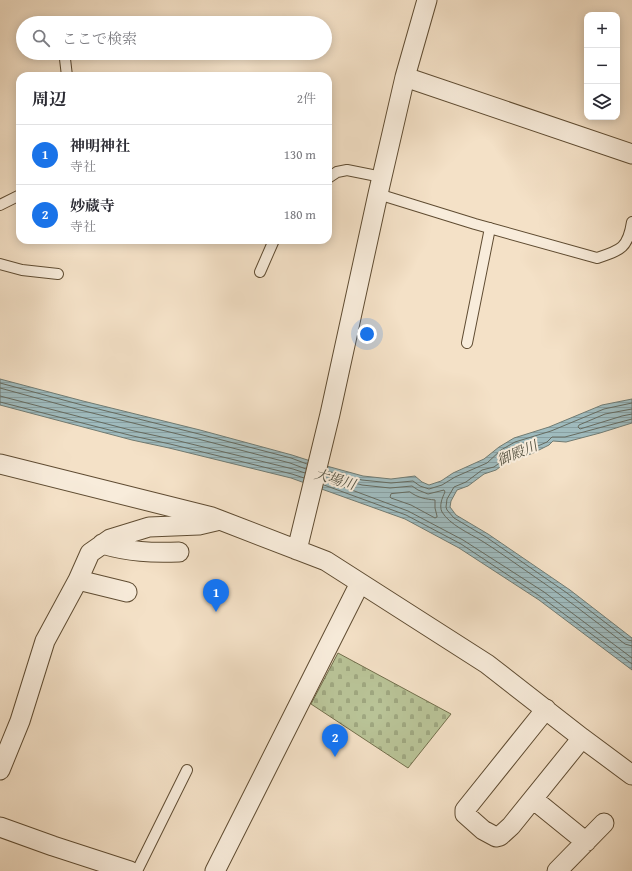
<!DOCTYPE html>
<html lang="ja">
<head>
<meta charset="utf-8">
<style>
  body { margin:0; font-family:"Gentium Book Plus","Noto Serif JP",serif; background:#f7f7f7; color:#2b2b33 }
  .controls { position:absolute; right:12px; top:12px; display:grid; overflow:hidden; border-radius:8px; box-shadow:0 2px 10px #0003 }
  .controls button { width:36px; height:36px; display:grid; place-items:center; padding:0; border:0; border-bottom:1px solid #e1e1e2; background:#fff; color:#2b2b33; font:20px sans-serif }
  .you { position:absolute; left:367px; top:334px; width:14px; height:14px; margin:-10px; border:3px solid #fff; border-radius:50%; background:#1a73e8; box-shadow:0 0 0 6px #1a73e833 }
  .badge { display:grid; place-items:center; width:26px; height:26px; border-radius:50%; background:#1a73e8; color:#fff; font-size:13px; font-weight:700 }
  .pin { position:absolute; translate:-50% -33px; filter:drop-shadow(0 1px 2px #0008) }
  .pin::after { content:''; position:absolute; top:21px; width:14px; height:12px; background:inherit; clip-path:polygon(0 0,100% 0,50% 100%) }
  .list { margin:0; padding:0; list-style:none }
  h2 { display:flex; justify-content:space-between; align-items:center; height:52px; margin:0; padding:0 16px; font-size:17px }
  h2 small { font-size:13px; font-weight:400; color:#7c7c81 }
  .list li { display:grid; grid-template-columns:26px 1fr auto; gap:12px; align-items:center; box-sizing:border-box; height:60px; padding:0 16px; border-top:1px solid #e1e1e2 }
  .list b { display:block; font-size:15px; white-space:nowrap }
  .list p { margin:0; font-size:13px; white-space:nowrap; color:#7c7c81 }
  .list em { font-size:13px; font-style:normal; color:#7c7c81 }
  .icon { flex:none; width:22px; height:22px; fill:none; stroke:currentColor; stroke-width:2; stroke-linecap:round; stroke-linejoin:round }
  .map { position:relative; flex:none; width:632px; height:871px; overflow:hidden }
  .search { position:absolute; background:#fff; box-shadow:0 2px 10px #0003; left:16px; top:16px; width:316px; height:44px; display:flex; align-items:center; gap:10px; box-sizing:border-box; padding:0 14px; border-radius:22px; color:#7c7c81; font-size:15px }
  .panel { position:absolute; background:#fff; box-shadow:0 2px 10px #0003; left:16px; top:72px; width:316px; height:172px; border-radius:12px }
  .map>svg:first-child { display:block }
  .cemetery { fill:url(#cemetery-stones); stroke:#736f4c }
  .water { fill:url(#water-rules); stroke:#717b72 }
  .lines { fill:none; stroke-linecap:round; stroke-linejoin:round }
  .shore { stroke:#666b60; stroke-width:1 }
  .service-casing { stroke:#5f4c32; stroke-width:12 }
  .minor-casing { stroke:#5f4c32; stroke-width:21 }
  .service { stroke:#f8ecdb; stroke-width:10 }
  .minor { stroke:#f8ecdb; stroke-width:19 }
  .labels { text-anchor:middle; stroke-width:4; stroke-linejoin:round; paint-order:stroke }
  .water-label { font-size:14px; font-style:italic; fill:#555343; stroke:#f8ecdb }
</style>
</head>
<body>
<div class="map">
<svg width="632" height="871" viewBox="0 0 632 871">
  <defs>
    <pattern id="cemetery-stones" width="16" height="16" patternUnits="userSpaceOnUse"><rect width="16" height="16" fill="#b9c397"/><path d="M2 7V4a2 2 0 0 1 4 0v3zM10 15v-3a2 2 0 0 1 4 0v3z" fill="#9fa780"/></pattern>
    <pattern id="water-rules" width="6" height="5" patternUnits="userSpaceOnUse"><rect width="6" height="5" fill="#9fbbbe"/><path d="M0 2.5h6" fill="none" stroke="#89a0a2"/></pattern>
  </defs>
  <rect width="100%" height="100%" fill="#f4e1c7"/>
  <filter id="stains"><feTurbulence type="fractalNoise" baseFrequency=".005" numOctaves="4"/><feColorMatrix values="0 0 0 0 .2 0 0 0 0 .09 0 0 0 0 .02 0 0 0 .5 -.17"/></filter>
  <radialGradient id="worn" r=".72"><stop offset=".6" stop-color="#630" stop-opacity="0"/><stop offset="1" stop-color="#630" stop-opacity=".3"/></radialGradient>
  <!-- cemetery -->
  <path class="cemetery" d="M338,653L451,714L408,768L311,704Z"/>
  <!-- water -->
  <path class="water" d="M0,379L83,401L200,430L292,455L323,465L363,476L391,479L415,476L422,482L429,485L441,481L453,473L484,459L499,447L514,438L549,427L602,405L632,399V423L600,433L566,442L553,441L549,445L533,453L518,459L504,464L496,470L484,474L468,486L457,490L451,501L450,507L456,515L488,534L570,590L632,638V670L539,600L459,548L405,519L291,478L169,448L132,440L0,405Z"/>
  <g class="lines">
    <!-- shore -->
    <path class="shore" d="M0,383L82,405L199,434L291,458L307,464
      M0,388L80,410L198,439L290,463L306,469
      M0,396L134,431L171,439L293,469L305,473
      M0,402L133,436L170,444L292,474L304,478
      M632,409L605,414L579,425L578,427L580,429L622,416L632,414
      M632,419L565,437H552L547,442L531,449L502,461L494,467L482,470L466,482L454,487L447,499L446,507L447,510L454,518L486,537L567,593L628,640L632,641
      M327,471L362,480L391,483L413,481L420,486L429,489L442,485L455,477L487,463L501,450L515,442L551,431L604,409L632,403
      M326,475L362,485L390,488L412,486L418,490L428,494L444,490L445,492C442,498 439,506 442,512C450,525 469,533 482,541C495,549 509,559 522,568C558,592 591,618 625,644L632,646
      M325,480L408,511L463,540L544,592L632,658
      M324,485L406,515L461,544L541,597L632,664
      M410,492C418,498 426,499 435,500V508L437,516V517L435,518L411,505L391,498L390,497L391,494Z"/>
    <!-- service casing -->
    <g class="service-casing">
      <path id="service" d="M66,53L65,59L67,76
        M328,178L337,172L347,170L382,177
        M378,194L475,224L597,258C621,250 628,248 632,222
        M0,205L20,195
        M0,264L22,270L58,274
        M260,272L274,240
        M467,343L490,228
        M137,871L187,770"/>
    </g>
    <!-- minor casing -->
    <g class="minor-casing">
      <path id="minor" d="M405,77L632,154
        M0,464L212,517L326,561L487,664L582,738L632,775
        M102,544C130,552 151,553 179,552
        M297,550L330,414L378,194L405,77L427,0
        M78,580L90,553L110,539L149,527L199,525L216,521
        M546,709L465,810V814L483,830L496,837L500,836L511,826L582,738
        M0,770L20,721L45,641L78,580L127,592
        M533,799L586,842
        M0,827L53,846L130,871
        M215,871C264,775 312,679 360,583
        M557,871L604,823"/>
    </g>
    <!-- service -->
    <use href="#service" class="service"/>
    <!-- minor -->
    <use href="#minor" class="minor"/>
  </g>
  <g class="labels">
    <!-- water labels -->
    <g class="water-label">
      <text transform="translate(517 453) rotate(-23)" y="5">御殿川</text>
      <text transform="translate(335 479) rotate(16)" y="5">大場川</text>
    </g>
  </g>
  <rect width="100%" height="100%" filter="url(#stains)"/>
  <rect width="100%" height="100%" fill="url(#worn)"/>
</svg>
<div class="controls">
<button>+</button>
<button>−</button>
<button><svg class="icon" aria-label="layers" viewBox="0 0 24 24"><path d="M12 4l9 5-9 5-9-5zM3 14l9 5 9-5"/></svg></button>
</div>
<div class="you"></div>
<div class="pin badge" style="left:216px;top:612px">1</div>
<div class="pin badge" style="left:335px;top:757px">2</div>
<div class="search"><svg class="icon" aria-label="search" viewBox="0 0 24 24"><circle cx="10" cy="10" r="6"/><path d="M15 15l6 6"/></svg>ここで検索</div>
<section class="panel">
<h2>周辺<small>2件</small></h2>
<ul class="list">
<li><span class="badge">1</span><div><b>神明神社</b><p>寺社</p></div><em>130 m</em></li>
<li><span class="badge">2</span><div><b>妙蔵寺</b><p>寺社</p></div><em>180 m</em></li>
</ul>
</section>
</div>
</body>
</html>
